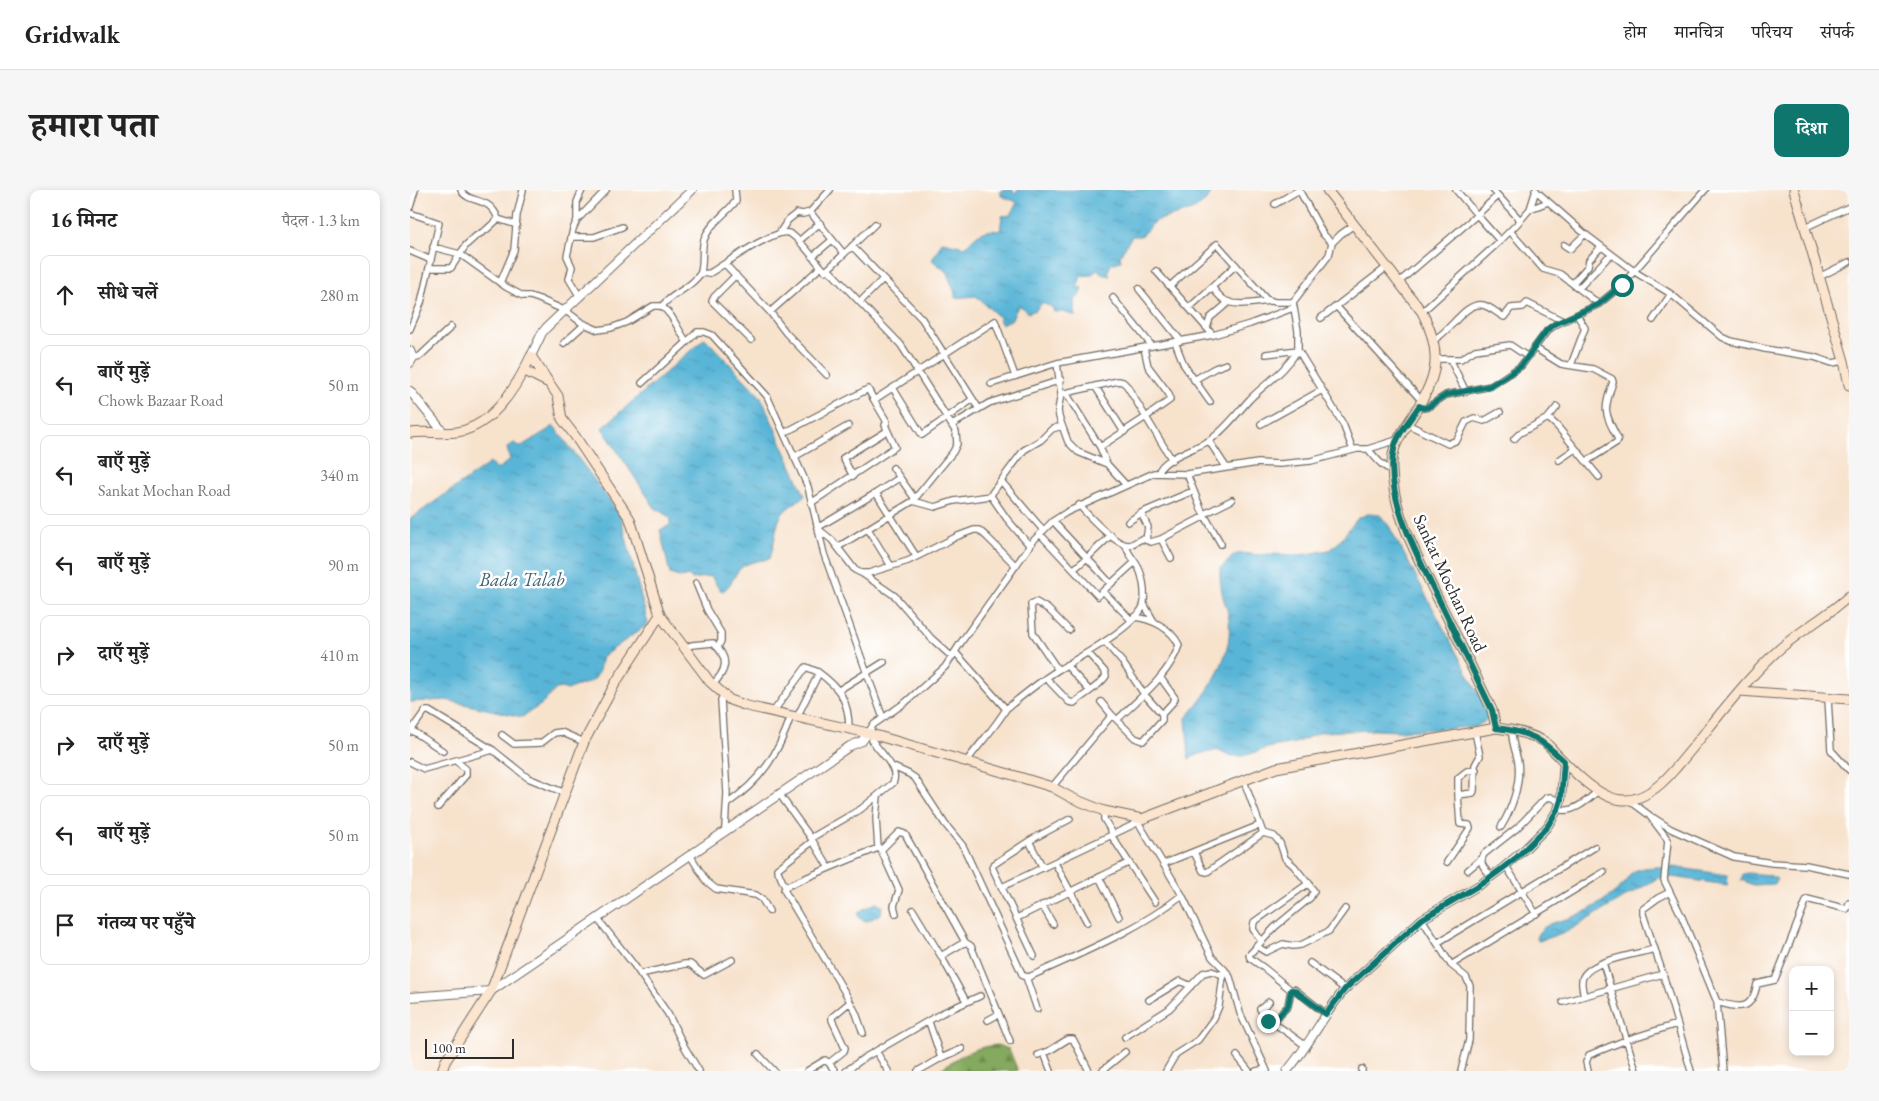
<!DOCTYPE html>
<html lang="hi">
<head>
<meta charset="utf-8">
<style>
  body { margin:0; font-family:"EB Garamond","Noto Serif Devanagari",serif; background:#f6f6f6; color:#222 }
  .controls { position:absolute; right:15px; bottom:15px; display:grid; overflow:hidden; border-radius:10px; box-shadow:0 2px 8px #0003 }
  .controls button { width:45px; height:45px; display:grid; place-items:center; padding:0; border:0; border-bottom:1px solid #e0e0e0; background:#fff; color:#222; font:25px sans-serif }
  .scale { position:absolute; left:15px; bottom:12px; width:89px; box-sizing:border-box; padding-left:5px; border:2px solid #2b2b2b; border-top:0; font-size:14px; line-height:18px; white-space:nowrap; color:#2b2b2b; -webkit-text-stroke:4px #fff; paint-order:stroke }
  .stop { position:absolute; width:15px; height:15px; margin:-11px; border:4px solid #0f766e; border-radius:50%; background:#fff }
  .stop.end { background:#0f766e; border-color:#fff; box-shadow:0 1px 5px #0008 }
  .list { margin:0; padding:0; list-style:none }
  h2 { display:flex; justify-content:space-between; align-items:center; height:65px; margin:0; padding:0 20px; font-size:21px }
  h2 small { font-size:16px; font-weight:400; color:#767676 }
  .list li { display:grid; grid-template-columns:32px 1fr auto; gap:15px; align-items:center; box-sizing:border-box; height:80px; margin:0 10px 10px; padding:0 10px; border:1px solid #e0e0e0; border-radius:10px }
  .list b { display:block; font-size:19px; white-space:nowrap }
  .list p { margin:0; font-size:16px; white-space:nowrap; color:#767676 }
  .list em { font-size:16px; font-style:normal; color:#767676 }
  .icon { flex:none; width:28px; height:28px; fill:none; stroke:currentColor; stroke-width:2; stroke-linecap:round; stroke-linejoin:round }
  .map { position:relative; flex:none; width:1439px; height:881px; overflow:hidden; border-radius:10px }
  header { display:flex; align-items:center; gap:30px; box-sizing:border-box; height:70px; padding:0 25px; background:#fff; border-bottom:1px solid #e0e0e0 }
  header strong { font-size:24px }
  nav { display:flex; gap:28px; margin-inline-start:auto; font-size:18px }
  .intro { display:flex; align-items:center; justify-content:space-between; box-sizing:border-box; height:120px; padding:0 30px }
  h1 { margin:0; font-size:35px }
  .button { padding:12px 22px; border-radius:10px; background:#0f766e; color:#fff; font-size:18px; font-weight:700 }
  main { display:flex; gap:30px; padding:0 30px }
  aside { flex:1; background:#fff; border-radius:10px; box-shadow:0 2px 8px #0003 }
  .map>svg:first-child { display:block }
  .forest { fill:url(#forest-firs); stroke:#586a44 }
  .water { fill:url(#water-ripples); stroke:#427081 }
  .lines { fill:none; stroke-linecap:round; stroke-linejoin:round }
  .minor-casing { stroke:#726b63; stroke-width:8 }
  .tertiary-casing { stroke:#726b63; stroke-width:10 }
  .secondary-casing { stroke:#726b63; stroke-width:11 }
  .minor { stroke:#fff; stroke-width:5.5 }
  .tertiary { stroke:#fff; stroke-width:8 }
  .secondary { stroke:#fce5cf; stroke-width:9 }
  .route { stroke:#0f766e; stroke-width:6 }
  .labels { text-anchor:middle; stroke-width:5; stroke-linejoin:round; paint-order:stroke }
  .street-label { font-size:18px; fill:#2b2b2b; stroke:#fff }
  .water-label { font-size:19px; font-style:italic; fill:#3d6270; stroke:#fff }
</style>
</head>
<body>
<header>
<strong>Gridwalk</strong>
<nav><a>होम</a><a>मानचित्र</a><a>परिचय</a><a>संपर्क</a></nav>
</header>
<div class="intro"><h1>हमारा पता</h1><a class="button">दिशा</a></div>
<main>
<aside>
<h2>16 मिनट<small>पैदल · 1.3 km</small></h2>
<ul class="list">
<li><svg class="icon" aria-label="ahead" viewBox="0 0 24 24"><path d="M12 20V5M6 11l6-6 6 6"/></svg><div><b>सीधे चलें</b></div><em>280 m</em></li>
<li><svg class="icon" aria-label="left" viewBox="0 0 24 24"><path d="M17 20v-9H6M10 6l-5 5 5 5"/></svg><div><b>बाएँ मुड़ें</b><p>Chowk Bazaar Road</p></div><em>50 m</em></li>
<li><svg class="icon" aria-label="left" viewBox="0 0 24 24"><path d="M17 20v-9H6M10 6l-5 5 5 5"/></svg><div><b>बाएँ मुड़ें</b><p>Sankat Mochan Road</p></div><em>340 m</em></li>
<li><svg class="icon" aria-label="left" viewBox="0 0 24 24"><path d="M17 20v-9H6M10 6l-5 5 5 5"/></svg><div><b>बाएँ मुड़ें</b></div><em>90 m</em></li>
<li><svg class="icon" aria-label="right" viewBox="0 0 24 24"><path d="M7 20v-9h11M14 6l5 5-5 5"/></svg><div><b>दाएँ मुड़ें</b></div><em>410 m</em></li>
<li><svg class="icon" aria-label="right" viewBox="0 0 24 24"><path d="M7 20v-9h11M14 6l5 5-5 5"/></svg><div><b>दाएँ मुड़ें</b></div><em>50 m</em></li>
<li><svg class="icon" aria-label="left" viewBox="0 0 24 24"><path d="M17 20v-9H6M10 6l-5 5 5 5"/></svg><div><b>बाएँ मुड़ें</b></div><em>50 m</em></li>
<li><svg class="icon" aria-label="arrive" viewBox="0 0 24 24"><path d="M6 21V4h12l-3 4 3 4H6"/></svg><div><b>गंतव्य पर पहुँचे</b></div></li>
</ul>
</aside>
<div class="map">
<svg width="1439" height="881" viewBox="0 0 1439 881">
  <defs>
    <pattern id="forest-firs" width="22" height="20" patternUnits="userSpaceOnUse" patternTransform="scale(1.25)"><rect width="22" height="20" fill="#84a95e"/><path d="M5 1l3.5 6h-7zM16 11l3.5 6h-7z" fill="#6c8a4e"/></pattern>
    <pattern id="water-ripples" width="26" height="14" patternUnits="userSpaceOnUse" patternTransform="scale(1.25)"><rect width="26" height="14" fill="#59b5d7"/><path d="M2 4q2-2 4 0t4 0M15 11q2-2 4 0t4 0" fill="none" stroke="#4a93af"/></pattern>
  </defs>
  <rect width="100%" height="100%" fill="#fff"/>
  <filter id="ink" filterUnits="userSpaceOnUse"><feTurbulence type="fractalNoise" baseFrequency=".02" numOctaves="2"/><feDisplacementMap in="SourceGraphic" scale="10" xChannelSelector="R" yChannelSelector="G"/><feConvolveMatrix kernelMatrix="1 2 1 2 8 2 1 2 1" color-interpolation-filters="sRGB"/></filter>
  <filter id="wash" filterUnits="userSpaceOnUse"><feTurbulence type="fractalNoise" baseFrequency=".0096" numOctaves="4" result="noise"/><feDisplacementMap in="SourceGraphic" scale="20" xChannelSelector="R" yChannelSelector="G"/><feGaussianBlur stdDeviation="1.12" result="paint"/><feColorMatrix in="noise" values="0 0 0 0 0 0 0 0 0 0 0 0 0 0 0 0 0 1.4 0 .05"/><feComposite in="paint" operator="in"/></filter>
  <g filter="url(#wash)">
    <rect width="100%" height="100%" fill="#f7e2cc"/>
    <!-- forest -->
    <path class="forest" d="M587,855L599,859L608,881H528C548,867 562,857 587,855Z"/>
    <!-- water -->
    <path class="water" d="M591,0H603L604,4L607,0H802L798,9L785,19L746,31L731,46H722L710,65L711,71L701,74L698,81L700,86L691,84L688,79L682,85L671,86L667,98L672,97L673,100L664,112L666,126L653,122H644L642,117L632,113L626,120L618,123L609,115L601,130L591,134L588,126L566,106L545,108C546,98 538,93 539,84L522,70L532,52L555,57C567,45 571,38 590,41L592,26L601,25L607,12L591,6Z
      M295,148L351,207L395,306C388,311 378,317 373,323C364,334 366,356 359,369C347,371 333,372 326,384C322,391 320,396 313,401L309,399L301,386L283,389L278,386L272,388L260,384L250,340L260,335L261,328L245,318L192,238Z
      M144,236L210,324L238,434L192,467C190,473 190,482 186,487C181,495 167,494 158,500L151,498L146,499L132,514L112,527L36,510L0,512V329L80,273L86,280L100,270L97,258L104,253L110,257Z
      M958,324L970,325L979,336L1081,527L1066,537L989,541L966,540L911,542L885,553L861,557L834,566H821L809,560L790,564L779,569L776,528C800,501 826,462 818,424C817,417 813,410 812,402C810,395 810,386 810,379L824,365L832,363L847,365L863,364L891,365L919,360L927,354L948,328Z
      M1245,677H1263L1318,685L1317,695L1262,687L1248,688L1158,741L1129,751L1126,748C1132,732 1151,732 1165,726C1184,719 1203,705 1217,691C1221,678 1234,678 1245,677Z
      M1337,683L1359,685L1367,689L1364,694L1343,695L1331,690L1333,684Z
      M466,713L472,716L471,724L457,731L450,729L448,725L450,721Z"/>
  </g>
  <g filter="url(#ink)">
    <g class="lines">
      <!-- minor casing -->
      <g class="minor-casing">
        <path id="minor" d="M51,0C59,15 80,5 88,29
          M420,0L400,22L434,64L418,79L491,155L546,242L547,254L543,262L503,311
          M889,0L913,44L922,53L931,44L944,35
          M1083,0L1110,30
          M1125,0L1175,44L1225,82L1261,104L1312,147L1321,151L1355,159L1404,167L1422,173L1434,171
          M1087,6L1067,25L1090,51
          M865,14L889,0
          M0,17L5,0
          M1120,19L1138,12
          M0,23L29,33L19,78H41L56,55L66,46L76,40L88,29L107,35
          M167,30L196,0
          M1394,38L1439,17
          M1100,41L1133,79L1150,84L1189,114
          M370,42L378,30L387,23L393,24L400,22
          M161,47H184L212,37
          M389,51L410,33
          M1154,55L1160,59L1175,44
          M442,56L512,129L569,219
          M23,57L50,64L96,97L113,106H120L129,109L156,121L172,133L188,140L201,138L217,132L243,116H251C264,125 267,139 277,152L287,142H294L302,145L357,206L398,297L414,364L473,528
          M0,61L21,70
          M434,64L465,34
          M402,67L422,50
          M315,74L360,122
          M411,77L360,122L376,143L417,185
          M746,81L803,145
          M291,84L300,83C314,75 368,35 381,44C394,53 404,70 415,81L418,79
          M326,85L304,107L302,111L341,150
          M1409,87L1439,72
          M989,92L1067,25L1046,0
          M90,93L104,60L107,25L113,0
          M1163,93L1178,76L1179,70L1191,57
          M760,96L807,54L856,109L865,112H883
          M802,97C805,101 809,106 813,109C824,118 846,112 860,111
          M1169,98L1201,64
          M729,99L771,151
          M170,107L159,89L162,77L157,66L163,39L167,30V12L172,0
          M703,108L742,156
          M450,112L473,89
          M252,116C261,104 280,99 290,84C294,78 291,58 294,50C299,34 316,24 326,11L325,0
          M926,116L1012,211
          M779,118L826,75
          M1012,122L1090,51L1107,34L1120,19L1126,0
          M911,128L977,77
          M1243,130L1261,104
          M797,138L800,128L819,112
          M0,139L11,113L19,78
          M1023,150C1039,144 1055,111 1073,115C1081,117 1086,123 1094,127L1101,118L1113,117L1117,113L1153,131
          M765,152L774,175L800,212
          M154,153L175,134
          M1125,158L1151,174L1183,179L1202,189L1203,192C1193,221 1194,222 1208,249L1207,252L1177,271
          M856,164L888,160V141L883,112L919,65L922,53
          M3,168L10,166L41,137
          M1024,169H1051L1065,160L1100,155L1118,167
          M1040,169L1056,202
          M647,173L651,204L648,220L649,227L658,252L668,262L697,274L716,295
          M1161,175L1175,138L1167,125
          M784,190L805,178L816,174
          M232,193L277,152
          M581,194L647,173L803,145L840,134L883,118
          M685,196L714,242
          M483,198L512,245L563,209
          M656,203L690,257L697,274
          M651,204L708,191L713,192L717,196L762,270
          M1009,216L1013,218L1018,217L1036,205L1081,196L1111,176L1137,141L1145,135L1189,114L1212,95L1295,0
          M1138,228L1147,217
          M851,234L912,200
          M997,234L1038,254L1047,250L1056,232L1064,228L1074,231L1090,222
          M542,235L579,213L651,190
          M374,243L458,199L464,210L585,131L605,186
          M1104,249L1110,243L1138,228L1147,236L1189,287
          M799,251L816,277
          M690,257L736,227L760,210L759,204L738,176L734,158
          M958,259L987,250
          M384,267L438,236
          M1149,270L1165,259
          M483,278L505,309
          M749,282C752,268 788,258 800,250C816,239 827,223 840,209C859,190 873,184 888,160L933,234L943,260
          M777,284L791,319L811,354
          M443,286L433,268L477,241
          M591,291L633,340
          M466,303L489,288
          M581,306L544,311L525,317L503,311L480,325L466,303L407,338L422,350L445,380L451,383H459L498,371L548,346L564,340H569L577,347L606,376
          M401,313L485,257L475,235L477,232L464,210
          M669,315C679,326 704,354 718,355C724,355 727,350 732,349L741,352L751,349L795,326
          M794,324L822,310
          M643,331L677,368L664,379
          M718,332L731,323
          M458,339L481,376
          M630,344L688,406L693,401L721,430
          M701,345L677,368L701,394
          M751,349L761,368
          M736,350L738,337L731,323L783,301
          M620,356L597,329L581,306L582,303L614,260L631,250L642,239L652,236
          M428,357L480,325L506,366
          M453,384L485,406L521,448L542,467
          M286,393L297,420L311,443V451L308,457
          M693,401L725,372
          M734,414L743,430
          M695,452L713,473L734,504L752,524V530L733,551L725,548L702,525
          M274,458L282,455L303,453C320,468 317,481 302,495
          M545,462L596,519C613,505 630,491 648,480C666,469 733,433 734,412C735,400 733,385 727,375C723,368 717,363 716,355
          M656,475L679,500
          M648,480L623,443L621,414L626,412L638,419L659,440
          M408,482C430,498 439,511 439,539
          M750,487L765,508L764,511L752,524
          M636,488L659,512L664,513C674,504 689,497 696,486L695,482L678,463
          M429,500L474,472
          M313,506L311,510L317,603L315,638L316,641
          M1418,509L1421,560L1439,580
          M363,522L396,477L408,482L407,487L387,527
          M707,530C729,508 759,486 769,455C761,438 742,429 724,427
          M0,539L33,561
          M0,542L15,521H19L83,560L118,588L155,603
          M458,543L463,535L496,512L535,477L552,451L624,350L643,331L657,322L744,283L777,284L848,273L870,274L901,271L947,259H958C965,267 972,277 982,280
          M92,545L104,554L131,553L144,543L151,542L174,552
          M0,572L14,579L83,560
          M556,572C569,554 585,538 596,519
          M481,576L499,584L505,588L535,634L553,656L613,786L619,787C671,763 727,741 772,705
          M642,597L702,525L691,512
          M370,605L401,648L419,678L377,696L374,700L437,806L446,823L453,843
          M1048,605V588L1057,581L1066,580
          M1219,610L1239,625L1258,650L1254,690L1272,727L1307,812L1313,881
          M317,614C351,590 368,565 381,526
          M28,617L56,585V579L46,571
          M1148,619C1162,625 1179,609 1189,600
          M694,621V629L703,644
          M1244,628L1261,639L1324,667L1362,673L1396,675L1439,684
          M728,632L772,705L802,767L814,779L809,816L804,828L788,850L766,864L756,881
          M1091,637C1102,619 1111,593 1108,572C1106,561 1101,551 1102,540
          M853,643L864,646L870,653L875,668L884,676L904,701L900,708L865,737L839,765L840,768L854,778L881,800
          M701,645L745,712
          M401,648L451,619L483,593C490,578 469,562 462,550
          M619,651L633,678
          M468,658L466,628L468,606
          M471,660L489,642L495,644L555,752L531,766L503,720
          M784,662L793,681L797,682L853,643L834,591
          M280,665L296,691L306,699L346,705L352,709L359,721
          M1037,672L1060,638L1059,635L1050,634L1048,605L1063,603L1064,601L1065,575L1070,566L1065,542
          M645,673L677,732
          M753,674L850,635
          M1096,676L1126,724
          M419,678L468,658L471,660L489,700L484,716L486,724
          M1058,680L1071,669
          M689,687L709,727
          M1082,687C1075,679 1068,674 1074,664L1107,638L1136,608L1140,607L1150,612
          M375,697L367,679L403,651
          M592,698L582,677L583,675L619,651L660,629
          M632,715L643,734
          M187,728L224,775L258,824L274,856L289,881
          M607,728L718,673
          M1012,729L1041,775L1056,787L1060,796L1059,850L1051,881
          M851,751L843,739L844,732L899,693
          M555,752L561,756L600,851
          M1027,753L1185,657
          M846,756L856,762L873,754L883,756L891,755L919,741L935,719
          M531,766L556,811
          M624,766L592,698L594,696L725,634L731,630
          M900,773L935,799
          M1193,773L1226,881
          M1041,775L1194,682
          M814,779L820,787L830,823L857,881
          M230,784L275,774H280L294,785L322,770
          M1253,784L1281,881
          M616,787L627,819
          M1174,806C1173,801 1170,793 1173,787C1182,770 1227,764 1245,759
          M739,810L770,791L781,796
          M859,812L850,819L858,831C865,832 887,850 896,856
          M1153,812L1253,784L1233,724V719L1248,708L1260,702
          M1307,812C1329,818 1342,822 1347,794L1365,790L1397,709L1437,719L1439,713
          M578,830L589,824
          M519,832L531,868
          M863,832L878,816L881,800L884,799L916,824
          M715,847L759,819L793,783L801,781L813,785
          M466,861L478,881
          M634,863L641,881
          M348,864L364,881
          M628,865L639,861L658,849H663L679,881
          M827,866L839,881
          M419,873L434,861L435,858L422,830V827L440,812
          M397,881L415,870L419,873L425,881
          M436,881L454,868L532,823L570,806
          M508,881L531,868L552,859
          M692,881L715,862
          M846,881L856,879
          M952,881V879
          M1178,881L1176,872L1179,865L1216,850L1267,834"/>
      </g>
      <!-- tertiary casing -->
      <g class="tertiary-casing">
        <path id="tertiary" d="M0,161L3,168L0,173
          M121,166L132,143L136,138L282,0
          M0,201L34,243
          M0,807L81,801L440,556L452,551L458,543
          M877,881C899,856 913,825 935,799L1012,729L1071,694L1093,678L1116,658L1137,637L1148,619L1151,610L1154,571"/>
      </g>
      <!-- secondary casing -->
      <g class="secondary-casing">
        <path id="secondary" d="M917,0L1012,122C1035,166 1026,191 1000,230C989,247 981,259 982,279C983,324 1008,367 1027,407C1046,444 1064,482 1082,520L1086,538
          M1384,0L1434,171L1439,195
          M115,181L139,193
          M0,243C16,241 31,244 47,242C83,236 107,196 121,166L148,206L152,229L165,246L220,329L250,425L300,492L320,510L337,516L458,543L606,586L642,597L662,608L694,621L732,629L866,578L1086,538C1104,540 1119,543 1135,552C1154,571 1185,609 1213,610C1233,611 1252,594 1264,580C1297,542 1327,499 1364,464C1387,442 1417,427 1439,406
          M1330,501L1439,509
          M32,881L35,872L81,801L174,552L206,492L250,425"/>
      </g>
      <!-- minor -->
      <use href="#minor" class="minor"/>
      <!-- tertiary -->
      <use href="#tertiary" class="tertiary"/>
      <!-- secondary -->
      <use href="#secondary" class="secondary"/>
    </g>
  </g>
  <g class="lines" filter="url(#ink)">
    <!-- route -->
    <path class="route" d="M858,831L863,832L878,816L881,800H884L916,824L935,799L1012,729L1071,694L1093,678L1106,668L1137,637L1148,619L1151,610L1154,571C1130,548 1120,542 1086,538L1082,520C1066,486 1050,453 1034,420C1013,376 973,308 984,259C987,244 1001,229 1009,216L1013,218L1018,217L1036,205L1080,196L1095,187L1111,176L1137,140L1145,134L1189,114L1212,95"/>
  </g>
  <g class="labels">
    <!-- street labels -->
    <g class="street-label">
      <text transform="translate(1040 393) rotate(65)" y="6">Sankat Mochan Road</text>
    </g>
    <!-- water labels -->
    <g class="water-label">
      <text x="112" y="396">Bada Talab</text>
    </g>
  </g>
</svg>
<div class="controls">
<button>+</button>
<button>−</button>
</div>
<div class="scale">100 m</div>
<div class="stop" style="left:1212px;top:95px"></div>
<div class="stop end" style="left:858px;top:831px"></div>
</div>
</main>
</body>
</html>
